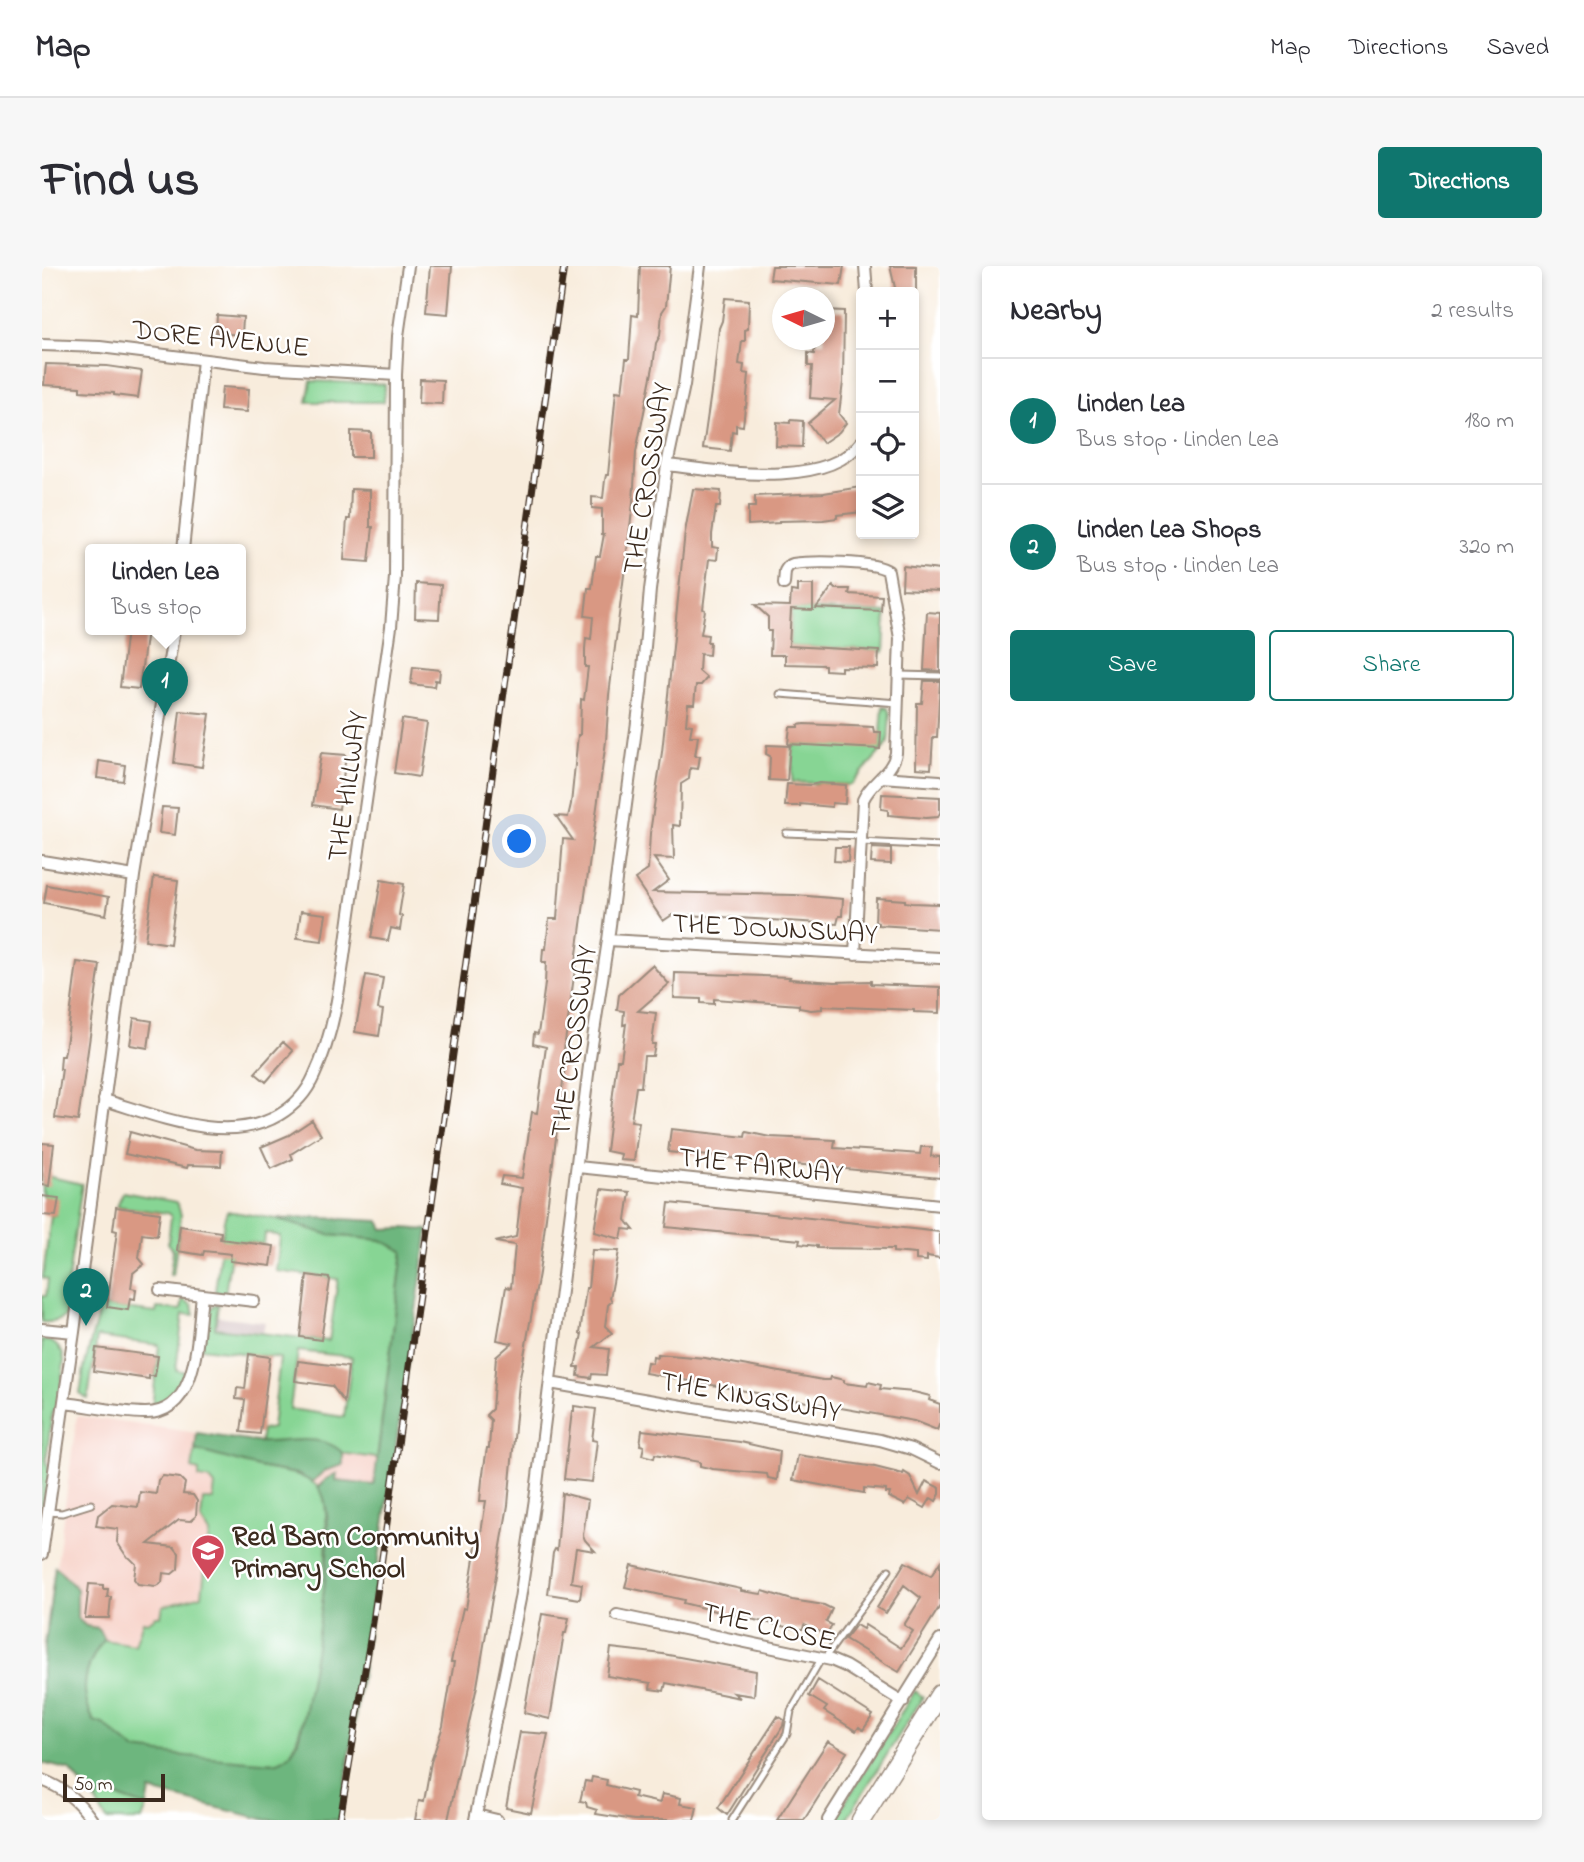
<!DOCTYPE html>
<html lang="en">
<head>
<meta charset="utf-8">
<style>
  body { margin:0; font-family:"Indie Flower",sans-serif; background:#f7f7f7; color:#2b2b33 }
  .controls { position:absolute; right:21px; top:21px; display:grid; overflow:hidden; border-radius:7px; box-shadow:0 4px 10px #0003 }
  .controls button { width:63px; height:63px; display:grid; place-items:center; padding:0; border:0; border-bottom:2px solid #e1e1e2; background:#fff; color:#2b2b33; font:35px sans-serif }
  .compass { position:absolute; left:730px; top:21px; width:63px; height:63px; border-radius:50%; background:#fff; box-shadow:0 4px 10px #0003; rotate:275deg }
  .scale { position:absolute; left:21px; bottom:18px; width:102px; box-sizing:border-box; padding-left:7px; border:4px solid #3b2a1e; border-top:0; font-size:19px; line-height:24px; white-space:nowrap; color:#3b2a1e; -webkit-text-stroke:5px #fff; paint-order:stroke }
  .you { position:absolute; left:478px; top:576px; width:24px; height:24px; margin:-18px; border:5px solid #fff; border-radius:50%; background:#1a73e8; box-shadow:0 0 0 10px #1a73e833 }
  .badge { display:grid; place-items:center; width:46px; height:46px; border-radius:50%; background:#0f766e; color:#fff; font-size:23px; font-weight:700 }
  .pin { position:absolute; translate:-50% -58px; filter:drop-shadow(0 2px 4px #0008) }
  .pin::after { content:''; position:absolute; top:37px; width:24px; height:21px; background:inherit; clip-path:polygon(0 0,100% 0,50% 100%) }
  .popup { position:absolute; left:43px; top:278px; width:161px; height:91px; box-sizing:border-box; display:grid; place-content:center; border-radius:7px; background:#fff; filter:drop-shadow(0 2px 5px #0005); font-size:23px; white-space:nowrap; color:#7c7c81 }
  .popup b { font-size:26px; color:#2b2b33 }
  .popup::after { content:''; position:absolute; left:50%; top:100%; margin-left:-14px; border:14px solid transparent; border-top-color:#fff }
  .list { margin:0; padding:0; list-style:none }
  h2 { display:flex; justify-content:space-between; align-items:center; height:91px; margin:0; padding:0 28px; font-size:30px }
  h2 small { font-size:23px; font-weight:400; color:#7c7c81 }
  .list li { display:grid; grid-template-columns:46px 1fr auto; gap:21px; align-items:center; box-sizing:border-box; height:126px; padding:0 28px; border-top:2px solid #e1e1e2 }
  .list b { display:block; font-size:26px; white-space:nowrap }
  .list p { margin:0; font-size:23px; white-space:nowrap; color:#7c7c81 }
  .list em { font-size:23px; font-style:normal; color:#7c7c81 }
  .actions { display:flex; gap:14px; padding:21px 28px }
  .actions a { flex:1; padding:16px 0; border:2px solid #0f766e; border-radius:7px; text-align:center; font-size:24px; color:#0f766e }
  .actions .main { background:#0f766e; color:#fff }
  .icon { flex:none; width:38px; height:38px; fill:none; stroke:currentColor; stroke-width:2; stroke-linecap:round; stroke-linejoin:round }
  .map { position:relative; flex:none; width:898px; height:1554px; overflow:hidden; border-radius:7px }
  header { display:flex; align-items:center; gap:42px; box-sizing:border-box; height:98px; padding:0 35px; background:#fff; border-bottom:2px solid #e1e1e2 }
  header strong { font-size:33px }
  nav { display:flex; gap:38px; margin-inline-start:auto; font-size:24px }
  .intro { display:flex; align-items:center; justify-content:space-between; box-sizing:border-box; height:168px; padding:0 42px }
  h1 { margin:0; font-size:49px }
  .button { padding:18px 32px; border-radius:7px; background:#0f766e; color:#fff; font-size:24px; font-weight:700 }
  main { display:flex; gap:42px; padding:0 42px }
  aside { flex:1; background:#fff; border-radius:7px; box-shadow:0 4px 10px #0003 }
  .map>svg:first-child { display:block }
  .built { fill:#f7d1c7 }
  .industrial { fill:#d2bfc0 }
  .green { fill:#87d594; stroke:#618059; stroke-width:2; fill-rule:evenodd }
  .forest { fill:#6db67e; stroke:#54704e; stroke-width:2 }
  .building { fill:#d99883 }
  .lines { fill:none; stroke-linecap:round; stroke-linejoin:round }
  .lane-casing { stroke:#9a8b7d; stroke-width:9 }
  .street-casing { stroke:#9a8b7d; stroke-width:14 }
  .primary-casing { stroke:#9a8b7d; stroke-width:21 }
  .lane { stroke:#fff; stroke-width:5 }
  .street { stroke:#fff; stroke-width:10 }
  .primary { stroke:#fff; stroke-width:18 }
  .rail-casing { stroke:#3b2a1e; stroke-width:7 }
  .rail { stroke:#fff; stroke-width:4.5; stroke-dasharray:13; stroke-linecap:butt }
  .labels { text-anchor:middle; stroke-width:5; stroke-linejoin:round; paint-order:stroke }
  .street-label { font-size:28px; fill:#3b2a1e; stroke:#fff }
  .poi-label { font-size:28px; font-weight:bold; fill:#3b2a1e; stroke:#fff; text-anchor:start }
</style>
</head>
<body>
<header>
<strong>Map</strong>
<nav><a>Map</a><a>Directions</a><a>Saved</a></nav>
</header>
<div class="intro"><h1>Find us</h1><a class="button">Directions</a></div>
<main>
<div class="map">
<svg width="898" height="1554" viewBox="0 0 898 1554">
  <rect width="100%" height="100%" fill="#fff"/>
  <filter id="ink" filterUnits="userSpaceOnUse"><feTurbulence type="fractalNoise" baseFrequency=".0143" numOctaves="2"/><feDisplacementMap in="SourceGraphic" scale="14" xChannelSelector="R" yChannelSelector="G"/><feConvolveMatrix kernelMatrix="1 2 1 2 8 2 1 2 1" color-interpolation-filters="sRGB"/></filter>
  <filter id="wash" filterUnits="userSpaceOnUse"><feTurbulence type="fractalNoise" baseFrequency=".00686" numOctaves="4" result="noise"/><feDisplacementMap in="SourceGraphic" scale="28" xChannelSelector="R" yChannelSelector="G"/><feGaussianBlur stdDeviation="1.57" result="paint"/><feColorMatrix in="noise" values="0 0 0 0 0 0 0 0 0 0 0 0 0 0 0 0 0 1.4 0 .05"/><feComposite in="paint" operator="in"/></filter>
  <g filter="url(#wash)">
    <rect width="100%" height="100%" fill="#f8ecdc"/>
    <!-- built -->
    <path class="built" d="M35,1150L335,1192L287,1554H225L0,1497V1410Z"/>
    <!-- industrial -->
    <path class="industrial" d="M175,1050L223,1056L221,1066L173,1061Z"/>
    <!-- green -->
    <path class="green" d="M269,115L343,118L342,136H265Z
      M749,343L844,347L842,386C810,382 779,383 747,380Z
      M841,440L845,442L848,447L846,477L809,519L750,516L751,478L838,481Z
      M0,909L40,918L25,1020C40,1042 23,1058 0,1056V1030H4L6,1013L1,1012V1010L9,950H14L0,930Z
      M81,926L135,936L139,949L131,1009H128L131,984L126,977L129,950L125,947L75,940Z
      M185,945L234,953L288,969L339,974L361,985L335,1192L218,1176L220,1164L230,1162L238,1092L159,1082C161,1066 159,1044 176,1038L173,1062L287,1075L296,1013L234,1005L238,970L223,967L222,978L191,975L183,1028L173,1026L182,954ZM256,1085L310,1091L302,1151L248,1143Z
      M141,1033L150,1039L152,1049L141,1048L134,1104L145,1106C139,1124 129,1137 110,1141L117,1079L55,1071L46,1133L38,1128L42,1102L58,1040L114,1047L115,1042L139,1044Z
      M0,1074L10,1076L15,1080L20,1086L22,1094L17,1139L10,1147L4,1195L8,1206L0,1266Z
      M153,1184C174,1189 194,1194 214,1200C237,1207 261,1204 278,1223C298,1247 268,1482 242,1495C229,1501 111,1489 94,1484C77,1478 69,1460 51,1455C36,1426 43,1399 62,1374L93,1379L101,1355L106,1356L114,1350H119L121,1340L160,1329L167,1267L159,1254L161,1234H171L173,1220L168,1214L157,1212V1205L150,1203Z
      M873,1425L881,1431L804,1554H792Z
      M60,1529H71L105,1541L100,1554H65L53,1535Z"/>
    <!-- forest -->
    <path class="forest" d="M280,952L337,955L341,963L362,962L386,964L298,1554H225L108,1525L105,1541L71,1529H60L53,1535L28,1504L0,1497V1403L13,1300L35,1323V1352L44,1360L56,1362L62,1374C43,1398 36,1426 52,1455L61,1458L93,1484L145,1490L232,1497C254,1492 256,1474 261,1455C267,1417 303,1246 276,1222L284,1213L295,1207L294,1215L332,1219L361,985L339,974L288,969L234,953Z
      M155,1167C175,1170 195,1174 215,1176C243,1178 278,1165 301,1187V1199L282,1205L270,1216L255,1208L216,1201L153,1184Z"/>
    <g id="blocks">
      <!-- building -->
      <path class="building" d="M388,0H410L406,48L384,46Z
        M598,0H628L624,40L620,46L618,70L614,77L611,101L594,186L591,237L567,429L564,475L521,791L524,792L497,1007L477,1117L466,1239L435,1420L406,1554H373L377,1534L382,1535L389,1496L401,1460L412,1396H409L411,1386L421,1342L424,1343L435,1273H438L444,1235H438L440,1214L445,1182H447L449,1154L444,1149L450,1143L454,1091L470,1077L455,1074L464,1021L469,1022L473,979L453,976L474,971L480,922L458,918L460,910L480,912L490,846L495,847L504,781L491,778L492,767L496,768L503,718L504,696H500L501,683H504L507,653H515L521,573L531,574L514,550L526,551L529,538L536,469H538L539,433L542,434L544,418L546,401H543V383L544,372L549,373L551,351L543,350L546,322H550L554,290H558L562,268H560V243L550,242V231L561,232L563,214L564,209H566L574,125L580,126L584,93H587L590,49L596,50Z
        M730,0H802L799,19L728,13Z
        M848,0H874V26H854Z
        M683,32L707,34L706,63L703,64V75H700L697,98L702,99L701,107L707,108L704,141H703L701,160L694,159V166L690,165L688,185L661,182L670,119H671L677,62L680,55Z
        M782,44L802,45L801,116L797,148L804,157L797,166L781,177L766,157L793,134L768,132L770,100H766V87L772,88L773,76H782Z
        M175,49L201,51L200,69L174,67Z
        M4,98L65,100L100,105L96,132L72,129V127L38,125V121L2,119Z
        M378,113L401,114L400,138L377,137Z
        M180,121L207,123L205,146L178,144Z
        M748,154L761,155L760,181L734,180L735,156L748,157Z
        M309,165L329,166V191H309Z
        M819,221V246L795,249V252L781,254L737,255V257L706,259V241H713V230L782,227Z
        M309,223L328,224V261H331L327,296L302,294L305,253H308Z
        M651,223L679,225L678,241H674L670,268V281L676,282L675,294L667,293L661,343L663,344L659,368L666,369L665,376H668L667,389L658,388L657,405L665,412L659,419H654L652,438H646L644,458L650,459L648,470H656L653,490H658L656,503L648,502L647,513L639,518L638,560L631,559L632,593L612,592L627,614L611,626L753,629L801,633L800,650H797L795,658L645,649H630L621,655L593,613L606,604L608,567L620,486L643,266Z
        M861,300L898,304V325L860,323Z
        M374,317L399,319L397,353L373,352Z
        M756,319H771V344L749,343L747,380L837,385L836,402L799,401V405L783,404V399L743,398V389H728L729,365H726V351L713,339L748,340L749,325L756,326Z
        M791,320L794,323H808L807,328L840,330L839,345L774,342Z
        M885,346L898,347V405L882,404Z
        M85,364H105L97,423L78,421Z
        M371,401L398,404L397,415L393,414L392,421L369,418Z
        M882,415H898L895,471H891L889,503L874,502L875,437H880Z
        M138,445L168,448L160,501L132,497Z
        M360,453L385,457L377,511L352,507Z
        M762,458L831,461L832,466H839L838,483L746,478L748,461H756V459Z
        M725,479L748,480L745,515L727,514L728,490L724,488Z
        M279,487L304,489L297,543L271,539Z
        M57,495L83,499L81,515L55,512Z
        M777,517L804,519L803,538L790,537V541L758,538V540H743L745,518L769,519Z
        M840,528L898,531V547L896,551L884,552L846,549V544L839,543Z
        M120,541L136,542L133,569L117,567Z
        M793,581H807L806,596L792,595Z
        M830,582L849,583V598L829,597Z
        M112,611L136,614L128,678L103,674Z
        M339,614L362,618L357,649L360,650L358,664L349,662L346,675L329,672Z
        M5,619L67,631L64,649L2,637Z
        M834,632L863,634V636L869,637L898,638V663L836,659V657L833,656Z
        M259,645L284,648L280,675L255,672Z
        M35,696L58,699L36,855L13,852L20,803H18L19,790H22L26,766Z
        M610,699L627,718L596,745L614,747L610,778H613L611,790H602L599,821H594L589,855L597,856L592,895L578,894L579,888L564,885L575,794H579L584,758L581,759L582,745L575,744L577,729Z
        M633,707L748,711L747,713L793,716L829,715V718L898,721V747L872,746V744L780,740V743L769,744L757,742V739L672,733V738L659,737V733L632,732Z
        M324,709L341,712L336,743L341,744L337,770L313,766Z
        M92,752L110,755L106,782L88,779Z
        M241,776L251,785L224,816L213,807Z
        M270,854L279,869L249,888L251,893L229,903L219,881L247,869Z
        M629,863L703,871L704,866L728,871L793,874L792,882L837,885L878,888L879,881H890L889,890L898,891V912L626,886Z
        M88,866L153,884L180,885L179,900L146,899L145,902L83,888Z
        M0,877L12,878L7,920L0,919Z
        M559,923L588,926L584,954L592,964L581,963L579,973L552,966Z
        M0,930L17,932L14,950L0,949Z
        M627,937L898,966V992L885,990V995L874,994V988L851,986V983L775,982V980L757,978L758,974L624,961Z
        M74,941L118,947L115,970L100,968L97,992L102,998L91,1007L89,1022L94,1023L93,1033L88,1032L86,1044L65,1041L75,965L71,964Z
        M138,960L179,966L178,973L232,980L229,1000L188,995L189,988L162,985L161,989L135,985Z
        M550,984L577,985L568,1032L570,1035L566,1039L563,1060L570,1067L552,1081L567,1083L564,1109L550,1108L549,1112L536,1110L537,1101H533L540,1068H538L544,1022H546Z
        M265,1009L287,1012L288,1014L279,1074L258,1071Z
        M54,1082L116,1090L113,1110H107V1113L51,1105Z
        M207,1088L228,1091L218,1168L199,1166L203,1134L194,1133L195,1122L203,1123Z
        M615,1088L663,1092L781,1114H788L789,1111L802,1114V1117L825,1120L826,1116L839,1119L838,1123L872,1126L888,1130L887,1134L898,1138V1157L895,1164L872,1155L603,1107L605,1096L610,1097L611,1090L615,1091Z
        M256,1095L306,1101L302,1136L290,1120L253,1115Z
        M532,1140L554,1143L550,1174L555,1175L550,1216L522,1213L530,1145H532Z
        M600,1164L698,1176L738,1185L735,1214L726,1212L725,1208L671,1203L658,1200V1196L613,1188L612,1192L600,1189L602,1180L598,1179Z
        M756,1189L833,1201L861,1208L862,1206L868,1210L877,1229L884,1215L898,1222V1228L894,1235L889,1232L883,1242L867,1233L863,1239L847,1231L848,1227H844V1224L822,1222V1227L751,1214Z
        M121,1210L138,1212L143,1217L141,1228L151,1229L155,1235L154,1250L148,1255L137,1254L106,1278L132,1281L137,1287L136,1303L130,1308L121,1307L120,1316L114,1320L96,1318L92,1313L94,1298L88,1292L85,1291L75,1276L76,1263L54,1260L56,1249L70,1238L96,1241L98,1226L114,1228L116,1214Z
        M520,1227L546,1234L541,1269L543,1274L553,1285L534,1282L529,1316L540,1318L538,1333L506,1328L511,1287L513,1283L515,1284Z
        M863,1296L889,1310L898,1296V1340L857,1406L803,1373L814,1359L821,1363L823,1359L859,1382L871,1365L862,1359L879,1332L862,1319L844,1347L835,1342Z
        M589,1299L699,1323V1325L719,1328L721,1325L750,1334L782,1339L790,1343L784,1356L790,1359L785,1369L762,1359L761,1363H754L681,1347L641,1337L642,1334L583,1321Z
        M47,1318L61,1319V1323H66L65,1331H69L67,1352H43Z
        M500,1348L527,1352L524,1367H522L508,1453L482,1447Z
        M569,1382L621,1388L714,1405L712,1430L692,1427L698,1432L624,1417L622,1425L608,1423L609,1417L565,1410Z
        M776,1414L831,1449L821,1464L817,1461L814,1465L782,1445L785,1441L767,1430Z
        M736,1450L742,1454L741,1460L685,1549L676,1542Z
        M478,1466L506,1468L489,1547L464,1542Z
        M786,1475L805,1486L762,1554H735Z
        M550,1511L565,1514L564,1519L593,1526L592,1531L618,1537L620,1528L639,1532L638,1538L655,1541L652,1554H592L554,1548L555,1544L545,1541L544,1536L538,1535L543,1515L549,1516Z"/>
    </g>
  </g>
  <g filter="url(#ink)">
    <use href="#blocks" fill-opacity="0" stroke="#9a8b7d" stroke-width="2"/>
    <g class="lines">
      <!-- lane casing -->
      <g class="lane-casing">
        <path id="lane" d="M858,409L898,410
          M738,428L856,437
          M744,567L819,570
          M819,576L898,580
          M6,1246L20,1247L49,1238
          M782,1393L847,1304
          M690,1554L745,1468L749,1445L779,1393"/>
      </g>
      <!-- street casing -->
      <g class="street-casing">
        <path id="street" d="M823,0L825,26
          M0,79L58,81L222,101L354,109
          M625,199C677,205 784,224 819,176
          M141,284L161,94
          M742,318L743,305C746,301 745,300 751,298C768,295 834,295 846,305L858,372L854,487C850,508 829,515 821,534L813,688
          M839,511L898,515
          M0,595L92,610
          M566,674L898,692
          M62,834C114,849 185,880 237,849C252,840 265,826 272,810C296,760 301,694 309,640C323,547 336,454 349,361L353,311L354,109L356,70L366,0
          M536,901L898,939
          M118,1024L212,1035
          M0,1063L32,1066
          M508,1117L838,1174L869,1183L898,1197
          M23,1137C49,1140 77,1147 103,1147C158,1148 155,1068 160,1029
          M0,1288L32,1066L92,610L132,364
          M575,1349L789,1394L803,1400L861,1436
          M0,1514C22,1522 37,1535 50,1554
          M434,1549L455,1554
          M433,1554L478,1333L494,1226L548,792L566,674L599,426L608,324L625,199L642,119L658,0
          M786,1554L898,1374"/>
      </g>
      <!-- primary casing -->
      <g class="primary-casing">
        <path id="primary" d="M819,1554L898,1428"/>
      </g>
      <!-- lane -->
      <use href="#lane" class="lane"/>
      <!-- street -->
      <use href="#street" class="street"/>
      <!-- primary -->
      <use href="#primary" class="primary"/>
      <!-- rail casing -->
      <g class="rail-casing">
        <path id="rail" d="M298,1554L331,1356L522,0"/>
      </g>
      <!-- rail -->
      <use href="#rail" class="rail"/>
    </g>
  </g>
  <!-- icons -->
  <defs>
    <g id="school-pin" transform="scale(1.75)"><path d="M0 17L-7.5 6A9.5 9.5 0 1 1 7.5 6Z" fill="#d1495b" stroke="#fff"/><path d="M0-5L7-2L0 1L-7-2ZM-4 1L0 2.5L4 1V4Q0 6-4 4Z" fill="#fff"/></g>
  </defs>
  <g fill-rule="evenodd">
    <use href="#school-pin" x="166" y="1285"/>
  </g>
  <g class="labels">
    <!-- street labels -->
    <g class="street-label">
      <text transform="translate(179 71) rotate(6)" y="10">DORE AVENUE</text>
      <text transform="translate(604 212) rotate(-81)" y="10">THE CROSSWAY</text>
      <text transform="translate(304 520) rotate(-82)" y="10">THE HILLWAY</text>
      <text transform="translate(733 661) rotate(3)" y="10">THE DOWNSWAY</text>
      <text transform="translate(530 775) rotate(-82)" y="10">THE CROSSWAY</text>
      <text transform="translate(719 898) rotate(6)" y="10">THE FAIRWAY</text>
      <text transform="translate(709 1129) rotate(10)" y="10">THE KINGSWAY</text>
      <text transform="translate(727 1359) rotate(13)" y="10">THE CLOSE</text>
    </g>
    <!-- poi labels -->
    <g class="poi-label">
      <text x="190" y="1279">Red Barn Community<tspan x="190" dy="32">Primary School</tspan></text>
    </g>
  </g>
</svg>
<div class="controls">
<button>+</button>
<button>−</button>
<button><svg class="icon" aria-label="locate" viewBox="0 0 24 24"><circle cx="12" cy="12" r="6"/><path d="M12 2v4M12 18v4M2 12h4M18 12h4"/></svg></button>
<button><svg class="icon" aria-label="layers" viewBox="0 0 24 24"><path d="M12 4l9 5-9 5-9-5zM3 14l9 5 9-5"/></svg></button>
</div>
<svg class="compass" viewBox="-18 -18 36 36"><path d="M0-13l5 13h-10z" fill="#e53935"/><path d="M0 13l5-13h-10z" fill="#7c7c81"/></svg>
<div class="scale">50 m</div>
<div class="you"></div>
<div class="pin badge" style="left:123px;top:450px">1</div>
<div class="popup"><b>Linden Lea</b>Bus stop</div>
<div class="pin badge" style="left:44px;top:1060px">2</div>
</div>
<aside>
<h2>Nearby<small>2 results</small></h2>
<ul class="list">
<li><span class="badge">1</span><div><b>Linden Lea</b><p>Bus stop · Linden Lea</p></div><em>180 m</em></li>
<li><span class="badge">2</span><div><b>Linden Lea Shops</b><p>Bus stop · Linden Lea</p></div><em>320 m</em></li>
</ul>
<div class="actions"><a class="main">Save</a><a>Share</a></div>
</aside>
</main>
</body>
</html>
